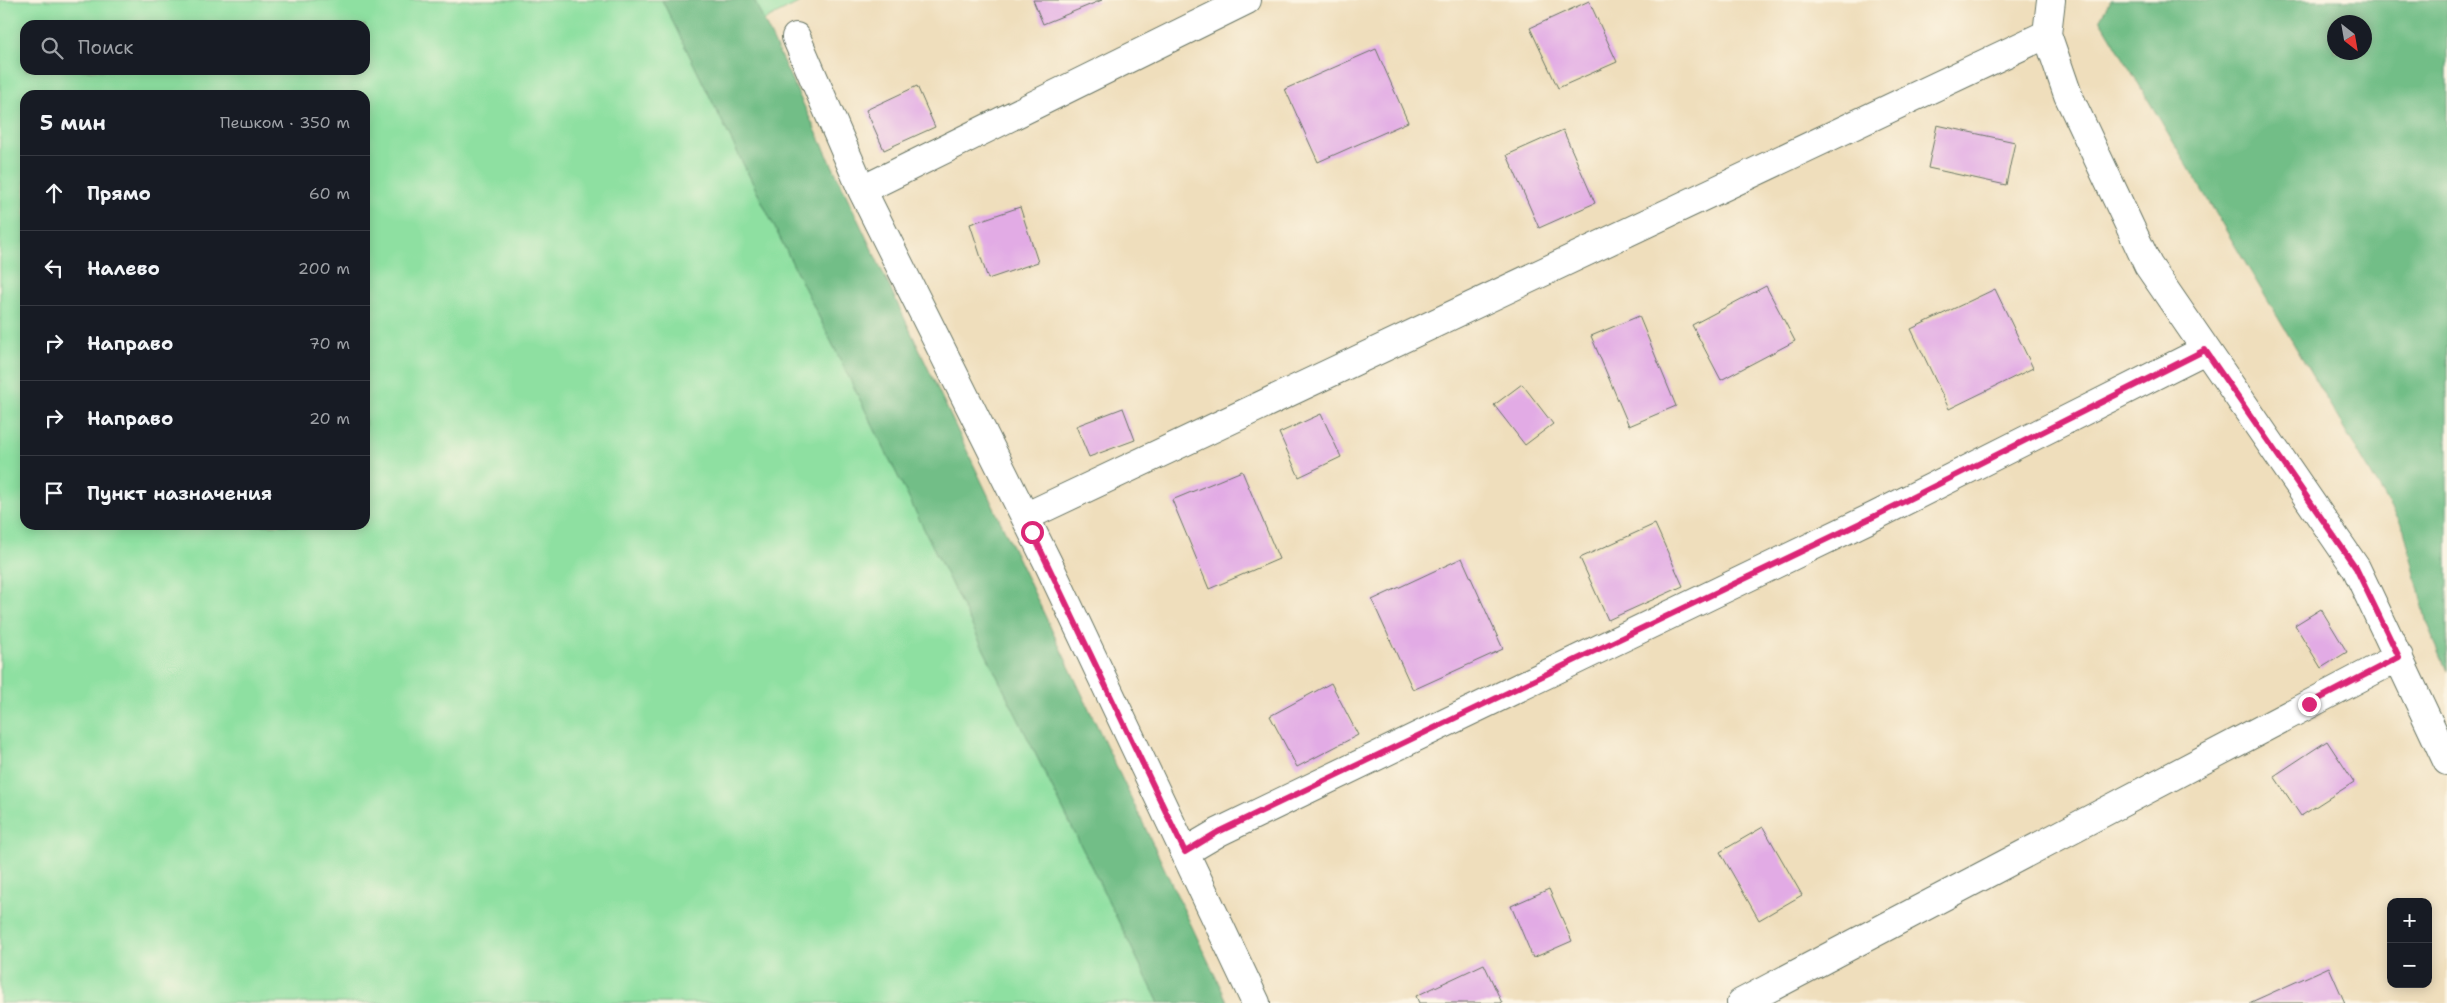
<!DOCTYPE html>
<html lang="ru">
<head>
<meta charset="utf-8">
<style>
  body { margin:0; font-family:"Shantell Sans",sans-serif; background:#20242c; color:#f1f3f6 }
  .controls { position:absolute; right:15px; bottom:15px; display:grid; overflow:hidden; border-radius:10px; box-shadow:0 2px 12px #0003 }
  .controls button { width:45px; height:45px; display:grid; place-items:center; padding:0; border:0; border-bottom:1px solid #363941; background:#171b24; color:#f1f3f6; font:25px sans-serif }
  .compass { position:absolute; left:2327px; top:15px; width:45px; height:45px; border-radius:50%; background:#171b24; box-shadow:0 2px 12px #0003; rotate:149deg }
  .stop { position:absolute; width:15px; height:15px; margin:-11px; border:4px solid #db2777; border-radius:50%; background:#fff }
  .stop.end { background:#db2777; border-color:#fff; box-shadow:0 1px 5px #0008 }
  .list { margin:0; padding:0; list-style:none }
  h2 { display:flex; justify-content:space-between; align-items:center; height:65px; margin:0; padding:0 20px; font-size:21px }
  h2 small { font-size:16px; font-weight:400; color:#9ea1a6 }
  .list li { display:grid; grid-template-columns:32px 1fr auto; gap:15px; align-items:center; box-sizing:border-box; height:75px; padding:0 20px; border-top:1px solid #363941 }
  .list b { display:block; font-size:19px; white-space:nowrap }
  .list em { font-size:16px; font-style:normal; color:#9ea1a6 }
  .icon { flex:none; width:28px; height:28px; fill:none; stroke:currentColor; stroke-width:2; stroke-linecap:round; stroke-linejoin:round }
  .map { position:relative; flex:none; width:2447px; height:1003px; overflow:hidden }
  .search { position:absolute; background:#171b24; box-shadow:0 2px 12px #0003; left:20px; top:20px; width:350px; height:55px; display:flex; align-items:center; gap:12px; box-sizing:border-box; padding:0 18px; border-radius:15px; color:#9ea1a6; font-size:19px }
  .panel { position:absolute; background:#171b24; box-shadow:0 2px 12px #0003; left:20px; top:90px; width:350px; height:440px; border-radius:15px }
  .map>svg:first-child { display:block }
  .green { fill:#8ee0a1; stroke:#568e6a; fill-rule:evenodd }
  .forest { fill:#72be87; stroke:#487e5e; fill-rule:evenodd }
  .building { fill:#e2abe5 }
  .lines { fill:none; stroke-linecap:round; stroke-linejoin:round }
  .minor-casing { stroke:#687564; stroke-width:30 }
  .minor { stroke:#fff; stroke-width:28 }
  .route { stroke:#db2777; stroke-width:6 }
</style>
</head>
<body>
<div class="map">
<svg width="2447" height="1003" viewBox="0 0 2447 1003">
  <rect width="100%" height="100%" fill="#fcf5e5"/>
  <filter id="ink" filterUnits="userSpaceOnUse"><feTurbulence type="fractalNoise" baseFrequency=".02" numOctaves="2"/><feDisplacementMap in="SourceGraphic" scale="10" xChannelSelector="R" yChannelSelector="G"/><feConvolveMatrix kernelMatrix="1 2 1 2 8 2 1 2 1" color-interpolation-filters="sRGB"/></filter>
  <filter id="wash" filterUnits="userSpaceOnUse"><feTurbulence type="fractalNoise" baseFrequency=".0096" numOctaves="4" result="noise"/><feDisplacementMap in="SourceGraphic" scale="20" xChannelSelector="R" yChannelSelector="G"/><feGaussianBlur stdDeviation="1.12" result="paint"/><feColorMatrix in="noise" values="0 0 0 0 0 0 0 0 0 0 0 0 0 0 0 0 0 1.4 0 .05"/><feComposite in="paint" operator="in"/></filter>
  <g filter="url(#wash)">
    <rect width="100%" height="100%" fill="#efdebc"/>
    <!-- green -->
    <path class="green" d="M0,0H662L1159,1003H0ZM25,25H365V70H25ZM25,95H365V525H25Z
      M754,0H804L763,21Z"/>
    <!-- forest -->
    <path class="forest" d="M662,0H754L1228,1003H1159Z
      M2111,0H2447V671L2427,624L2404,529L2100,19ZM2334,22H2364V52H2334Z"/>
    <g id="blocks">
      <!-- building -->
      <path class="building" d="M1033,0H1102L1043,24Z
        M1589,1L1617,62L1558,88L1530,28Z
        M1376,49L1408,122L1318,162L1285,89Z
        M917,86L935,127L884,150L866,110Z
        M1937,125L2015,142L2006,185L1928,168Z
        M1563,130L1595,203L1539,228L1507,155Z
        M1020,207L1038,262L988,279L970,224Z
        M1766,286L1795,341L1721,380L1692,325Z
        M1995,289L2033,368L1949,409L1911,329Z
        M1639,316L1676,406L1629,426L1591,336Z
        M1522,384L1553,424L1525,445L1494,405Z
        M1123,408L1135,440L1089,457L1076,426Z
        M1321,414L1341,457L1299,477L1279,433Z
        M1242,471L1279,559L1209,589L1172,500Z
        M1655,524L1683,586L1608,620L1580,558Z
        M1462,558L1503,649L1413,690L1372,600Z
        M2321,609L2347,652L2321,668L2295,625Z
        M1331,683L1358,735L1297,767L1270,716Z
        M2327,741L2354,782L2301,816L2274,776Z
        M1763,827L1802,895L1759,920L1720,852Z
        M1549,889L1572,941L1533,958L1511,906Z
        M1484,964L1502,1003H1419L1416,996Z
        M2329,967L2345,1003H2249Z"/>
    </g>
  </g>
  <g filter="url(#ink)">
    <use href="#blocks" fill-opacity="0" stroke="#687564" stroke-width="1"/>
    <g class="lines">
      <!-- minor casing -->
      <g class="minor-casing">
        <path id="minor" d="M2051,0L2047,34L2068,95L2148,265L2356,568L2447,761
          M796,37L862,190L1048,563L1256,1003
          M862,190L1247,0
          M1025,517L2047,34
          M1185,852L1219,832L1875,516L2205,350
          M1741,1003L2399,657"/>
      </g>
      <!-- minor -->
      <use href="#minor" class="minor"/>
    </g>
  </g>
  <g class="lines" filter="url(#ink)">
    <!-- route -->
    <path class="route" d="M1032,532L1185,852L1218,832L1875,516L2205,350L2356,568L2399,657L2309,704"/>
  </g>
</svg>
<div class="controls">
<button>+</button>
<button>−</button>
</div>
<svg class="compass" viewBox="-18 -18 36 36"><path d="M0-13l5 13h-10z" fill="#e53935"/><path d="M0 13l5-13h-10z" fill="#9ea1a6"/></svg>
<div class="stop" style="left:1032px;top:532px"></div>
<div class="stop end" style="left:2309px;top:704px"></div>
<div class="search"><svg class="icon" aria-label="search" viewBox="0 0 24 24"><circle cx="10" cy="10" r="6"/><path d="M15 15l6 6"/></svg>Поиск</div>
<section class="panel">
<h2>5 мин<small>Пешком · 350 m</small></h2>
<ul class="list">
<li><svg class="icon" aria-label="ahead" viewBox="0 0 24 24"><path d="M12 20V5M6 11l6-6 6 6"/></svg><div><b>Прямо</b></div><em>60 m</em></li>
<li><svg class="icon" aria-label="left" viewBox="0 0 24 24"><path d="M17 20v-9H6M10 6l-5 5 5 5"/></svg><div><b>Налево</b></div><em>200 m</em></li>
<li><svg class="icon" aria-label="right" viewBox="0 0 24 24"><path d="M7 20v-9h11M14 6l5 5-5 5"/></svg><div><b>Направо</b></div><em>70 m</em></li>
<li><svg class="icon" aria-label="right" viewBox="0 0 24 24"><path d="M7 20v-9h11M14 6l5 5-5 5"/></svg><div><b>Направо</b></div><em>20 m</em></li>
<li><svg class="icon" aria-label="arrive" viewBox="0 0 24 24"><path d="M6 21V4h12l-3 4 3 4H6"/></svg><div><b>Пункт назначения</b></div></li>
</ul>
</section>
</div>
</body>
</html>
